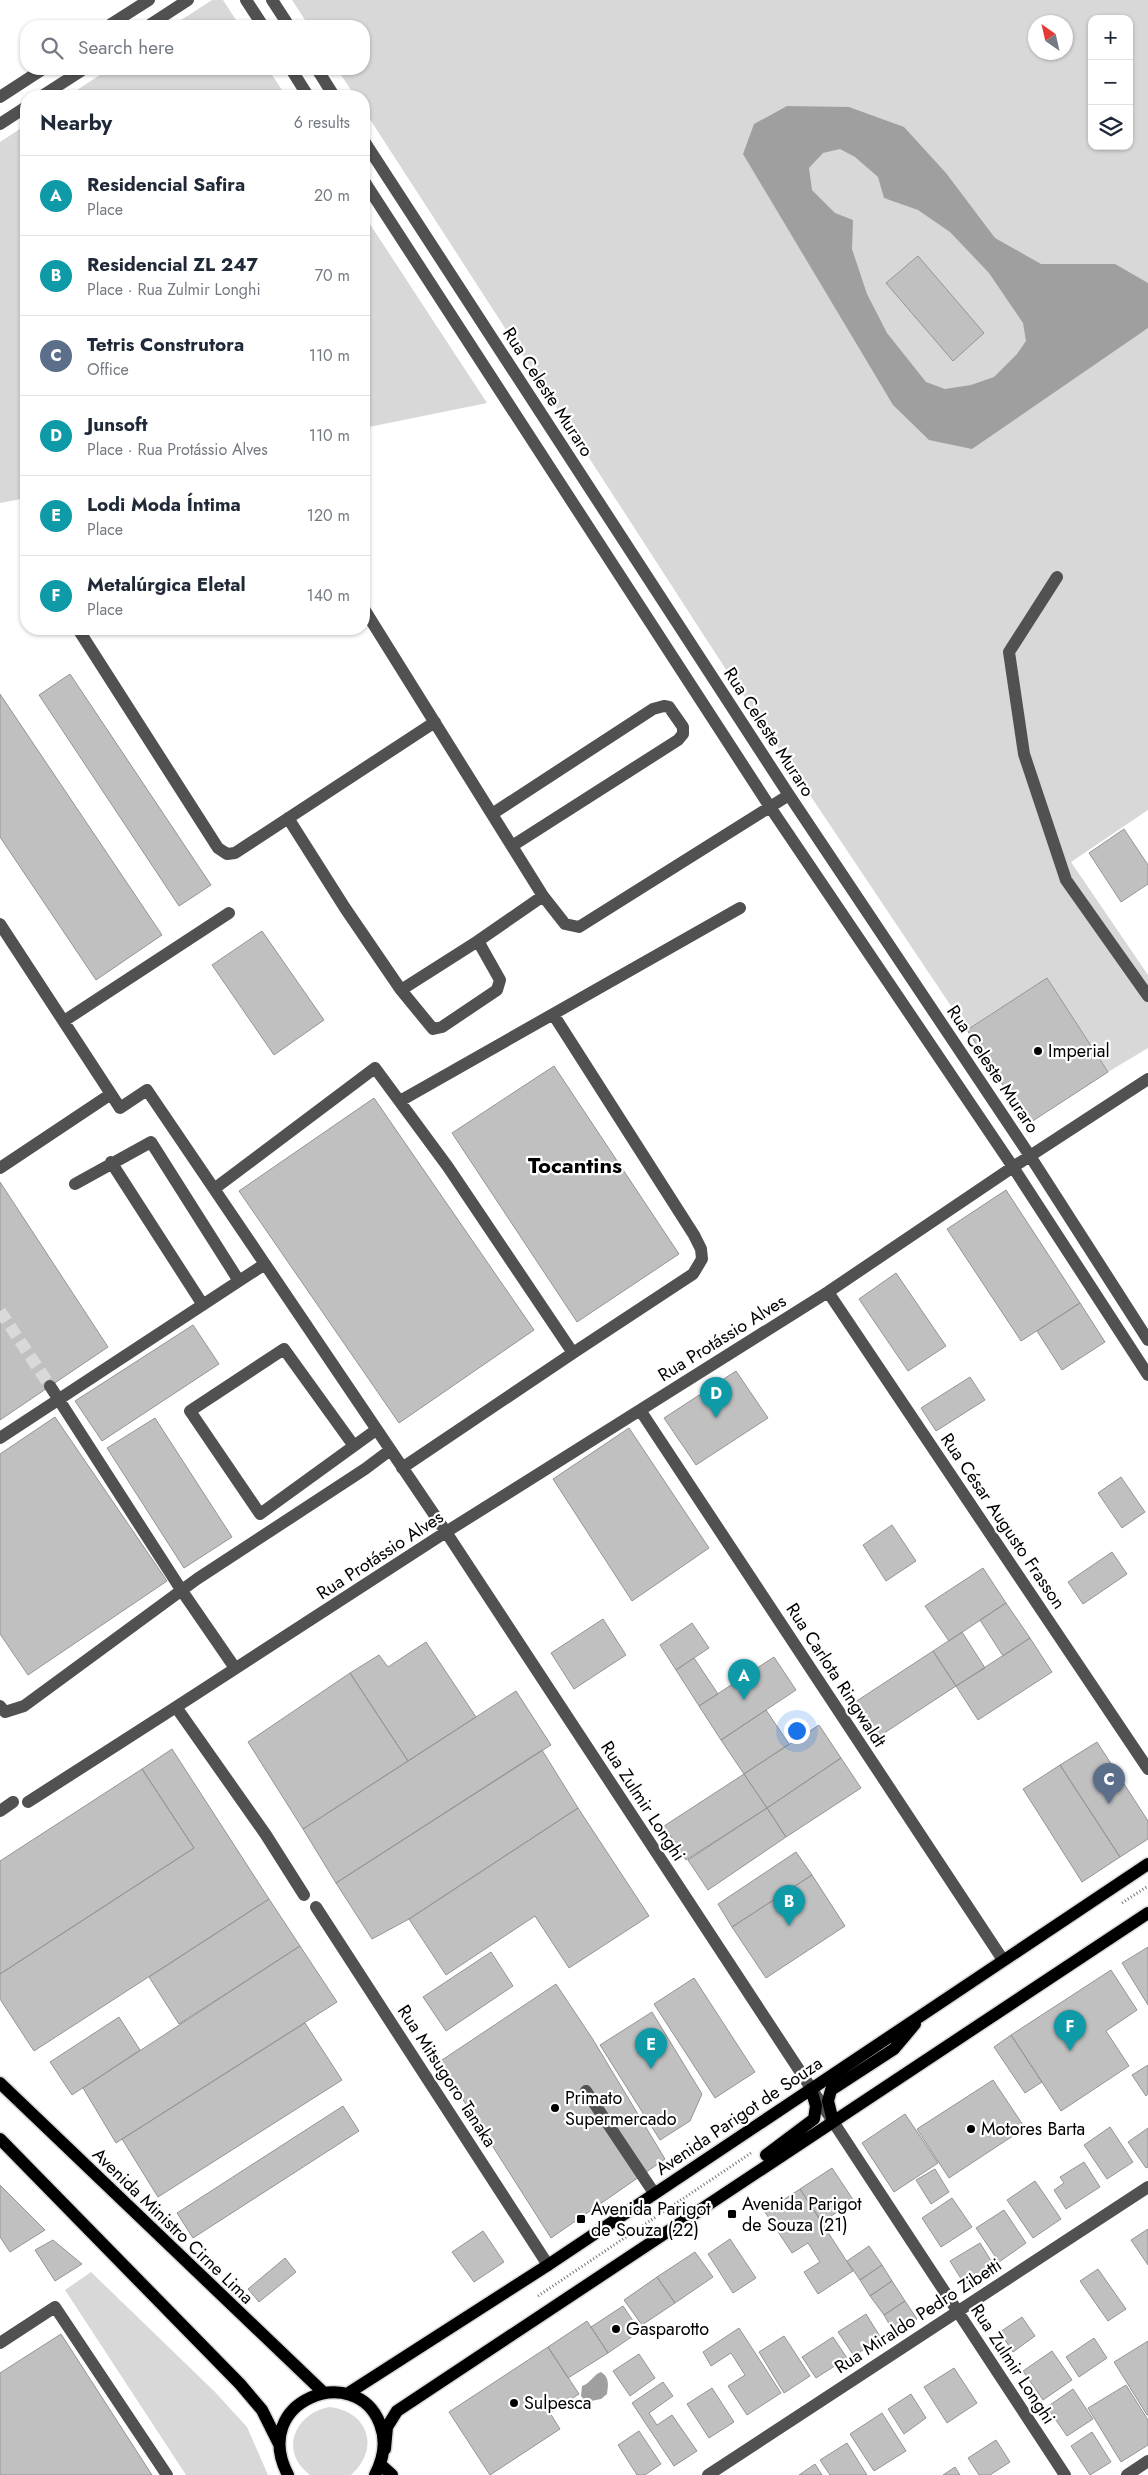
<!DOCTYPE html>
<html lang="en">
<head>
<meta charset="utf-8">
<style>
  body { margin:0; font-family:Jost,sans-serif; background:#f6f6f7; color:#1f2937 }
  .controls { position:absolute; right:15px; top:15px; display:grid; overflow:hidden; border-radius:10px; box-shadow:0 1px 4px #0004 }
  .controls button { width:45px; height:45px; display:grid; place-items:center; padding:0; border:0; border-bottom:1px solid #e0e1e3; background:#fff; color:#1f2937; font:25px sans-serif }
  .compass { position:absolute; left:1028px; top:15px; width:45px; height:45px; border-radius:50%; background:#fff; box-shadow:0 1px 4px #0004; rotate:326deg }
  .you { position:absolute; left:796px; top:1730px; width:18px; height:18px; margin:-12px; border:4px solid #fff; border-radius:50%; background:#1a73e8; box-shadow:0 0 0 8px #1a73e833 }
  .badge { display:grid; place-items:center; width:32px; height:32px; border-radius:50%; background:#ea580c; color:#fff; font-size:16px; font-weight:700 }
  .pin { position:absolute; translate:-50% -41px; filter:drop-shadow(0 1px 2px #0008) }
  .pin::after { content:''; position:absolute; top:26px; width:18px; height:15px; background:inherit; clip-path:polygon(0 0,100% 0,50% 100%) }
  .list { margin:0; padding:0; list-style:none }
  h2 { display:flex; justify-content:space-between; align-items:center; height:65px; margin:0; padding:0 20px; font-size:21px }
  h2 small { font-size:16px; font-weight:400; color:#747a83 }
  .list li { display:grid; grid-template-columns:32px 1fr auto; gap:15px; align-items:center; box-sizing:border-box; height:80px; padding:0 20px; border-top:1px solid #e0e1e3 }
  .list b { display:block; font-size:19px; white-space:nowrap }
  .list p { margin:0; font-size:16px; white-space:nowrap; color:#747a83 }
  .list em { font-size:16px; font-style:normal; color:#747a83 }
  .icon { flex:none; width:28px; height:28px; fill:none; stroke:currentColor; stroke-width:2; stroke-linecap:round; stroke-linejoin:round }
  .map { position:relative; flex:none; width:1148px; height:2475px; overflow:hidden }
  .search { position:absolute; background:#fff; box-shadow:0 1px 4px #0004; left:20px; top:20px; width:350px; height:55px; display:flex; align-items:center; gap:12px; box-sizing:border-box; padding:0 18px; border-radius:20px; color:#747a83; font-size:19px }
  .panel { position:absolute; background:#fff; box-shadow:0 1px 4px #0004; left:20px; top:90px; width:350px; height:545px; border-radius:20px }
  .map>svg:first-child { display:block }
  .green { fill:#d8d8d8; fill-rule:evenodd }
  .water { fill:#9f9f9f; fill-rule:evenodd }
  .building { fill:#c0c0c0; stroke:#959595 }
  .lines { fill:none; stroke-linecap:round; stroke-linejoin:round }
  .minor-tunnel { stroke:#d9d9d9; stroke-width:12; stroke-dasharray:12 6; stroke-linecap:butt }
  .major-casing { stroke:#dbdbdb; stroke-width:15 }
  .path { stroke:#737373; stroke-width:3; stroke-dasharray:1 2.5; stroke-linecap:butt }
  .minor { stroke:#515151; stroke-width:12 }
  .major { stroke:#000; stroke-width:12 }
  .poi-dot { fill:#000; stroke:#fff; stroke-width:2 }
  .labels { text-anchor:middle; stroke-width:4.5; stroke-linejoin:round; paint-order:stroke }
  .street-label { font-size:18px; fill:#000; stroke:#fff }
  .poi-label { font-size:18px; fill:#000; stroke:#fff; text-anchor:start }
  .district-label { font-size:22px; font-weight:bold; fill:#000; stroke:#fff }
</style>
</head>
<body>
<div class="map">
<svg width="1148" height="2475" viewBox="0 0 1148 2475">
  <rect width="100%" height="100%" fill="#fff"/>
  <!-- green -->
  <path class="green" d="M212,0H223L240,26H172Z
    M292,0H1148V810L1071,862L1148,975V1048L1108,1072L1047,978L967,1030L723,665L364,110V96H355L337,69H364V26H309ZM1092,19H1129V146H1092ZM1036,22H1066V52H1036Z
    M109,69H268L286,96H68Z
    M26,125V498L0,503V142Z
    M364,215L487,403L364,428Z
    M91,2272L215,2392L247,2427L268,2475H186L65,2290Z
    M329,2407C368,2411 381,2448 351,2475H310C279,2452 294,2414 329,2407Z"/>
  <!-- water -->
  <path class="water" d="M787,106L849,107L904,127L946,173L995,238L1041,264H1115L1148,283V328L972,449L929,440L893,405L743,154L754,124ZM840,149L855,157L878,177L884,198L918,210L950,232L989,273L1023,323L1026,341L1017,354L994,377L971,385L945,389L926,382L887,333L867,294L852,249L853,220L835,213L812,190L809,168L823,153Z
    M601,2372C610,2378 608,2385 607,2394L601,2399L586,2402L581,2396L582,2386C591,2383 593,2375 601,2372Z"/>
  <!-- building -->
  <path class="building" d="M918,256L984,333L953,361L886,283Z
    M70,674L211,885L179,906L39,695Z
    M0,694L162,935L96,980L0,837Z
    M1124,829L1148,865V884L1121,902L1089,853Z
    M262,931L324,1020L274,1055L212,965Z
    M1047,978L1108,1072L1028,1124L967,1030Z
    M554,1066L679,1254L577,1322L452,1133Z
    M374,1098L534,1330L399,1423L239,1191Z
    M0,1182L108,1347L0,1420Z
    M1006,1190L1080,1303L1021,1341L947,1229Z
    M896,1273L946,1346L908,1371L859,1299Z
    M1080,1303L1105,1342L1062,1370L1037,1331Z
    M193,1325L219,1364L102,1441L75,1401Z
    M736,1371L768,1418L696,1465L664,1418Z
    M970,1377L985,1400L936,1431L921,1408Z
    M55,1417L167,1581L28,1675L0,1634V1454Z
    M155,1418L232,1537L184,1568L107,1448Z
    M629,1428L709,1548L632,1601L553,1479Z
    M1121,1477L1145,1512L1122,1528L1098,1493Z
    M892,1525L916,1561L886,1581L863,1545Z
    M1112,1552L1127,1574L1083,1604L1068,1582Z
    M983,1568L1006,1603L949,1641L925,1606Z
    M1006,1603L1030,1638L1003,1656L980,1620Z
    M603,1619L626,1655L574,1689L551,1653Z
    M692,1623L709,1648L676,1670L660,1645Z
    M962,1632L985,1668L956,1686L933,1651Z
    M1030,1638L1052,1672L978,1720L956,1686Z
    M426,1642L476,1717L408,1761L350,1673L379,1655L388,1667Z
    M933,1651L956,1686L872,1741L849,1706Z
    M774,1657L796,1690L721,1740L699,1706Z
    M694,1658L718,1694L699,1706L676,1670Z
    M350,1673L408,1761L303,1829L248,1742Z
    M516,1691L551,1745L336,1883L303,1829Z
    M766,1710L789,1744L744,1774L721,1740Z
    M819,1725L841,1758L767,1808L744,1774Z
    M1097,1742L1148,1821V1839L1120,1857L1060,1765Z
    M172,1749L269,1899L34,2051L0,1999V1974L194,1848L142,1769Z
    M542,1750L578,1808L409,1919L372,1939L336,1883Z
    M841,1758L861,1788L786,1837L767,1808Z
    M1060,1765L1120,1857L1082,1882L1023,1789Z
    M142,1769L194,1848L0,1974V1861Z
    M744,1774L767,1808L686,1860L664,1826Z
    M578,1808L649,1916L569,1968L535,1916L446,1975L409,1919Z
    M767,1808L786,1837L708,1890L688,1860Z
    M796,1852L812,1875L732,1927L718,1904Z
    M812,1875L845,1926L766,1978L732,1927Z
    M269,1899L300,1946L179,2024L149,1977Z
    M300,1946L337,2002L116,2143L83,2088Z
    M1148,1947V2005L1122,1963Z
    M491,1952L513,1986L446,2031L423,1997Z
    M1111,1970L1137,2010L1106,2031L1129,2066L1061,2111L1011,2035Z
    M694,1978L755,2072L715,2098L654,2004Z
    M556,1984L592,2038L665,2159L551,2238L439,2062Z
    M652,2012L702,2094L690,2121L660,2140L600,2045Z
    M119,2017L140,2050L72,2095L50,2062Z
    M305,2023L342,2080L158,2197L122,2139Z
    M1011,2035L1042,2082L1025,2093L994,2047Z
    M1148,2065V2094L1146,2096L1132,2075Z
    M993,2080L1025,2128L949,2178L917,2129Z
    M343,2106L359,2131L193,2238L177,2213Z
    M905,2114L938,2163L894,2192L862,2143Z
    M1110,2127L1133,2162L1107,2179L1084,2145Z
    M1148,2128V2167L1146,2168L1128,2142Z
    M1084,2162L1100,2187L1066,2209L1054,2190L1064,2183L1060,2177Z
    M832,2168L854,2201L822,2222L800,2189Z
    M935,2169L949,2192L931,2204L916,2180Z
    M1035,2181L1061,2219L1033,2238L1007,2200Z
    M0,2185L45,2230L10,2252L0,2237Z
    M800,2189L853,2271L818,2294L804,2272L820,2262L808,2243L792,2253L765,2212Z
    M952,2198L972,2227L941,2247L922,2218Z
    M1004,2210L1026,2243L999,2262L976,2228Z
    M1148,2229V2265L1131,2240Z
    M483,2231L504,2262L474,2282L452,2252Z
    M730,2239L756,2278L733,2293L708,2254Z
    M53,2240L82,2264L55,2281L35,2250Z
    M980,2243L995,2267L965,2285L950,2261Z
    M869,2246L882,2265L860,2280L847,2261Z
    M695,2252L713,2277L675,2303L657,2277Z
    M285,2258L296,2272L259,2302L248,2289Z
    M882,2265L892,2281L870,2296L860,2280Z
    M1098,2269L1126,2309L1108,2321L1080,2281Z
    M657,2277L675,2303L642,2325L624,2300Z
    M892,2281L905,2301L884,2315L870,2296Z
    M905,2301L917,2319L895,2334L884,2315Z
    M623,2306L640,2331L608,2353L591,2327Z
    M866,2314L881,2338L854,2356L838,2332Z
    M1022,2317L1035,2336L1013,2352L1000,2332Z
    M587,2321L608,2353L568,2378L548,2347Z
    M739,2328L781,2393L747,2415L728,2386L745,2375L731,2353L711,2366L703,2352Z
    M61,2334L152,2475H0V2373Z
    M784,2336L810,2376L784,2393L759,2352Z
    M833,2337L847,2358L816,2378L802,2357Z
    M1094,2338L1107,2358L1079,2377L1066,2357Z
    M1148,2341V2415H1147L1114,2362Z
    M548,2347L579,2394L550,2413L560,2429L490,2475L449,2412Z
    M1052,2351L1072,2380L1043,2400L1023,2371Z
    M639,2354L655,2378L630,2396L613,2371Z
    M954,2368L977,2403L947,2423L924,2387Z
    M663,2382L673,2396L649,2413L657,2425L672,2415L697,2451L674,2466L632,2403Z
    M1126,2385L1148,2420V2445L1121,2462L1088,2408Z
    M712,2388L734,2422L709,2438L687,2404Z
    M1073,2389L1093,2419L1067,2436L1047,2407Z
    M911,2394L926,2418L904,2434L888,2409Z
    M882,2413L906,2451L874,2471L850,2434Z
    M639,2431L661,2464L645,2475H637L618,2445Z
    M1092,2432L1111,2462L1090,2475L1071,2446Z
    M996,2440L1010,2462L990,2475H979L968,2458Z
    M847,2443L867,2475H830L820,2460Z
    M815,2464L822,2475H799Z
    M955,2467L960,2475H943Z"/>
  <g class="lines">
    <!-- minor-tunnel -->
    <path class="minor-tunnel" d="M0,1311L50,1386"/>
    <!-- major casing -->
    <g class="major-casing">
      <path id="major" d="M0,2083L324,2393
        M833,2121L828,2101L831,2090L894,2049L915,2024
        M0,2139L240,2384L262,2410L279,2444
        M766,2155L814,2119L816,2106L811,2089
        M347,2394L548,2265L1148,1864
        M385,2449L387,2427L397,2411L1148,1913
        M381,2465L392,2475
        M288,2475C249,2400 356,2361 380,2424C387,2442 384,2458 375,2475"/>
    </g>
    <!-- path -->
    <path class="path" d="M1122,1903L1148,1886
      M538,2296L751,2153"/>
    <!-- minor -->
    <path class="minor" d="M246,0L263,26
      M272,0L289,26
      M108,26L149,0
      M148,26L188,0
      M291,69L308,96
      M317,69L334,96
      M42,96L84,69
      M0,97L43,69
      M0,124L26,107
      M364,141L789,795L1030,1156L1148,1340
      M364,181L770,807L1013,1167L1148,1375
      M1057,577L1009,652L1024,754L1066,880L1148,996
      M364,609L543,896L565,924L579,927L789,795
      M78,629L218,848L227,854L235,853L435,722
      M492,814L653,709L664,706L669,707L683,727V734L678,740L512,846
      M288,818L345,908L401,990L478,941L543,896
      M0,924L111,1094L0,1168
      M401,990L433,1029L442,1027L497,990L500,980L478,941
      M553,1014L694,1235L701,1249L702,1259L693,1274L573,1353
      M64,1021L229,913
      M111,1094L120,1108L147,1090L265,1264
      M400,1101L740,908
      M111,1162L203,1305
      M75,1184L151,1142L239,1281
      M214,1189L375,1068L448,1167L573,1353L402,1468
      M828,1292L1148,1769
      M50,1386L182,1591L235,1668
      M640,1410L1003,1960
      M0,1438L265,1264L446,1532L1065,2475
      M354,1446L284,1349L190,1411L260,1514L376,1430
      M0,1706L5,1712L24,1706L197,1579L365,1469L389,1451
      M176,1707L446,1532L828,1292L1013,1167L1148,1079
      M28,1802L176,1707L266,1835L304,1895
      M0,1811L13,1802
      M316,1907L548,2265
      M586,2091L654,2193
      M0,2343L55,2307L167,2475
      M708,2475L1148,2187
      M1127,2475L1148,2461"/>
    <!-- major -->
    <use href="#major" class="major"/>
  </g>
  <!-- markers -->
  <g class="poi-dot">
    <circle cx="1038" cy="1051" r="5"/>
    <circle cx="555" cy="2108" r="5"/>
    <circle cx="971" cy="2129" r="5"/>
    <rect x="727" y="2209" width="10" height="10" rx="2.5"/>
    <rect x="576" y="2214" width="10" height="10" rx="2.5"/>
    <circle cx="616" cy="2329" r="5"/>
    <circle cx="514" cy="2403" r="5"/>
  </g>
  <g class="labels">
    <!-- street labels -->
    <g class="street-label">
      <text transform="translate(548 392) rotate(57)" y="6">Rua Celeste Muraro</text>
      <text transform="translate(769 732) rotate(57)" y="6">Rua Celeste Muraro</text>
      <text transform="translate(993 1069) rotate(56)" y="6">Rua Celeste Muraro</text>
      <text transform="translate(722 1338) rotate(-32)" y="6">Rua Protássio Alves</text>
      <text transform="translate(1003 1521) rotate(56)" y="6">Rua César Augusto Frasson</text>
      <text transform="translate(380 1555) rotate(-33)" y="6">Rua Protássio Alves</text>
      <text transform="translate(836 1675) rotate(57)" y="6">Rua Carlota Ringwaldt</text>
      <text transform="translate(643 1801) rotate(57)" y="6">Rua Zulmir Longhi</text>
      <text transform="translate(447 2076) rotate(57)" y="6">Rua Mitsugoro Tanaka</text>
      <text transform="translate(739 2116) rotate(-34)" y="6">Avenida Parigot de Souza</text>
      <text transform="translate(173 2226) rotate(44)" y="6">Avenida Ministro Cirne Lima</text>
      <text transform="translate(918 2316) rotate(-33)" y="6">Rua Miraldo Pedro Zibetti</text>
      <text transform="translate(1013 2364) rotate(57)" y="6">Rua Zulmir Longhi</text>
    </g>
    <!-- poi labels -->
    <g class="poi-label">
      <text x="1048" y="1057">Imperial</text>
      <text x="565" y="2104">Primato<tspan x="565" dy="21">Supermercado</tspan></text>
      <text x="981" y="2135">Motores Barta</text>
      <text x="742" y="2210">Avenida Parigot<tspan x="742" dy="21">de Souza (21)</tspan></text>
      <text x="591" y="2215">Avenida Parigot<tspan x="591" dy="21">de Souza (22)</tspan></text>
      <text x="626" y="2335">Gasparotto</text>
      <text x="524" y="2409">Sulpesca</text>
    </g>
    <!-- district labels -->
    <g class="district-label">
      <text x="575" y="1173">Tocantins</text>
    </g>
  </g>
</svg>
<div class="controls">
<button>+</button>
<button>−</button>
<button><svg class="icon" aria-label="layers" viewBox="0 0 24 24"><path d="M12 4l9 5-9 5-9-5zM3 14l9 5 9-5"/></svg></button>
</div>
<svg class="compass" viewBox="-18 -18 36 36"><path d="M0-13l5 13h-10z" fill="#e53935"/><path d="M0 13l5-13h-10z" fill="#747a83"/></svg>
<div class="you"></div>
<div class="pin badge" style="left:744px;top:1700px;background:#0f9aa8">A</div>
<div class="pin badge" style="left:789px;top:1926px;background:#0f9aa8">B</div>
<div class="pin badge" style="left:1109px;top:1804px;background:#5c6f8a">C</div>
<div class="pin badge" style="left:716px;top:1418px;background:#0f9aa8">D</div>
<div class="pin badge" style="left:651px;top:2069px;background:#0f9aa8">E</div>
<div class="pin badge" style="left:1070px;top:2051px;background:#0f9aa8">F</div>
<div class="search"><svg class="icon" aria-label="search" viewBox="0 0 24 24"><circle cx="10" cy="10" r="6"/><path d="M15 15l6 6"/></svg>Search here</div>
<section class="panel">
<h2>Nearby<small>6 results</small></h2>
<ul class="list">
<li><span class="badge" style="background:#0f9aa8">A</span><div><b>Residencial Safira</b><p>Place</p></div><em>20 m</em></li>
<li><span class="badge" style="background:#0f9aa8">B</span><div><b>Residencial ZL 247</b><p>Place · Rua Zulmir Longhi</p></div><em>70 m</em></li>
<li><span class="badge" style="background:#5c6f8a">C</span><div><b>Tetris Construtora</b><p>Office</p></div><em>110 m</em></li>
<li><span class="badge" style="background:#0f9aa8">D</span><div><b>Junsoft</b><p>Place · Rua Protássio Alves</p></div><em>110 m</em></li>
<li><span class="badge" style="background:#0f9aa8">E</span><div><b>Lodi Moda Íntima</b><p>Place</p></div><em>120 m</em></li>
<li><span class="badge" style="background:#0f9aa8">F</span><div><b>Metalúrgica Eletal</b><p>Place</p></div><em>140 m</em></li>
</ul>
</section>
</div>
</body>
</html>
